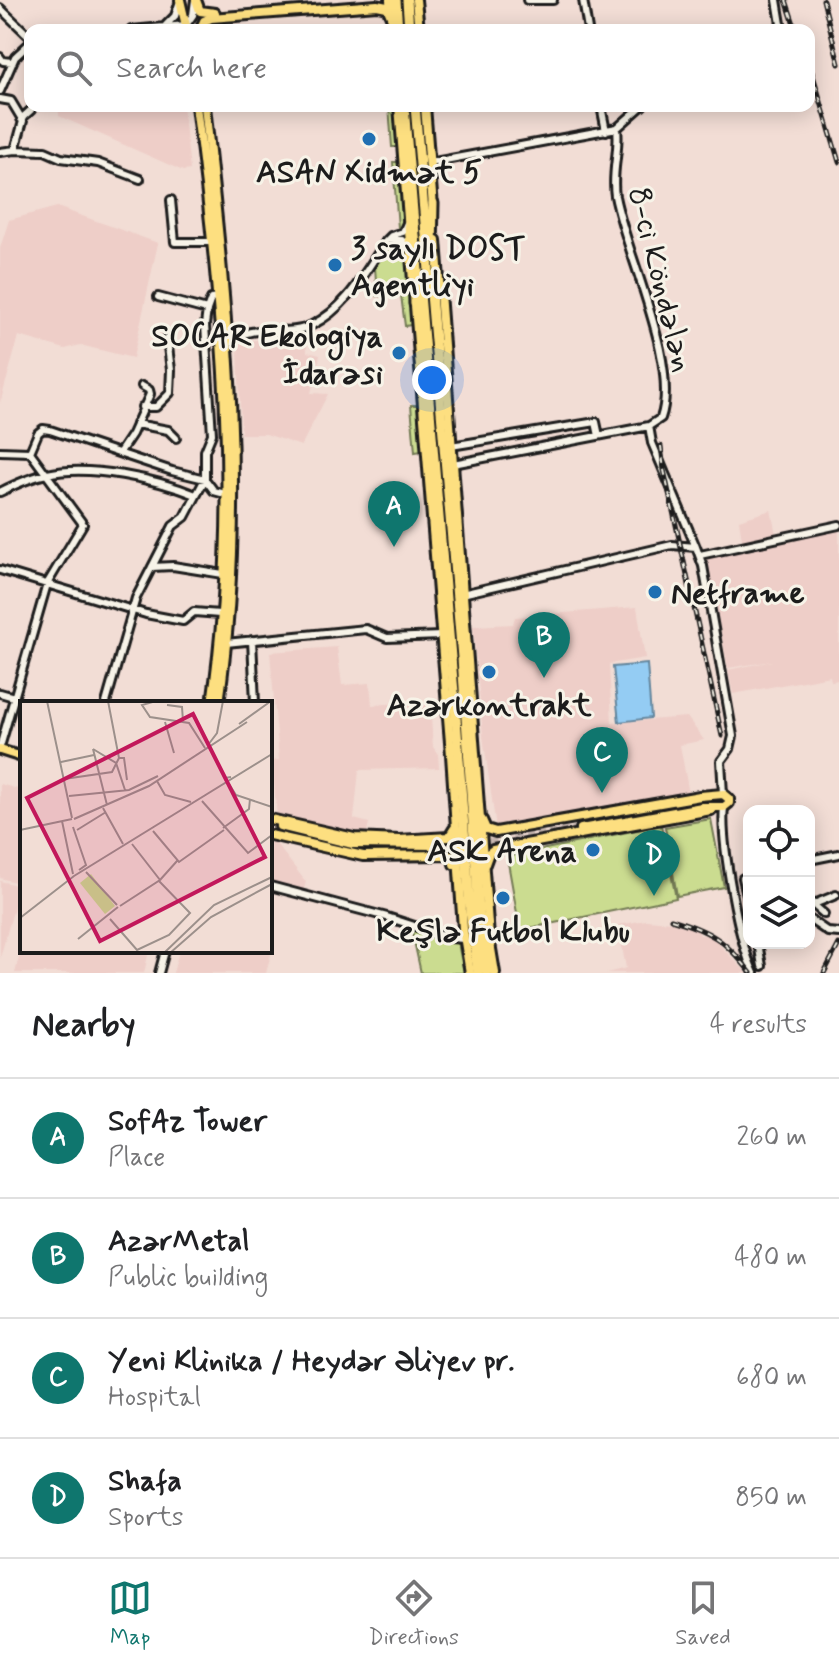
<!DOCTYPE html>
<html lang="en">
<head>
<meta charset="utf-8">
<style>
  body { margin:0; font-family:Mynerve,sans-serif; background:#f6f6f6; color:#202124 }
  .controls { position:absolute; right:24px; bottom:24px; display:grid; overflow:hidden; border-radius:16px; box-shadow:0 4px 20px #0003 }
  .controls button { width:72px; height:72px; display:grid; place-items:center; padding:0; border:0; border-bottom:2px solid #e0e0e0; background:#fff; color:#202124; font:40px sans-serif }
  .you { position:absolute; left:432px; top:380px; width:28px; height:28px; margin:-20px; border:6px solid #fff; border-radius:50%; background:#1a73e8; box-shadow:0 0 0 12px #1a73e833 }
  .badge { display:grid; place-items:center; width:52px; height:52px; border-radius:50%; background:#0f766e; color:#fff; font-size:26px; font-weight:700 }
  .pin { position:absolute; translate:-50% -66px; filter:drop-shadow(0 2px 4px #0008) }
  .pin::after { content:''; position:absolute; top:42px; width:28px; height:24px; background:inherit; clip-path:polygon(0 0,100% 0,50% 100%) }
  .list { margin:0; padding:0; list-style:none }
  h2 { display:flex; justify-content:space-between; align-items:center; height:104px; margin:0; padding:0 32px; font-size:34px }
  h2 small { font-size:26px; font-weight:400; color:#757577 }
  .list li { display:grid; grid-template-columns:52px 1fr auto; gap:24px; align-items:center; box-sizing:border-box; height:120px; padding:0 32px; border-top:2px solid #e0e0e0 }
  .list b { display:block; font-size:30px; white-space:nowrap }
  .list p { margin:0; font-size:26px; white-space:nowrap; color:#757577 }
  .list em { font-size:26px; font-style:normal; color:#757577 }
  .icon { flex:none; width:44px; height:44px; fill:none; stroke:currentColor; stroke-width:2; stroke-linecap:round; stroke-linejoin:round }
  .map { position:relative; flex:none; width:839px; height:973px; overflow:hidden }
  .search { position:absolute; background:#fff; box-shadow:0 4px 20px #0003; left:24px; right:24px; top:24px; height:88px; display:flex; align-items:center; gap:20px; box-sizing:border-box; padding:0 28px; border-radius:16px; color:#757577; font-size:30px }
  .sheet { height:584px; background:#fff }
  nav { display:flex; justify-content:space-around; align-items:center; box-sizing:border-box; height:112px; border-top:2px solid #e0e0e0; background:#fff; font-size:22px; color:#757577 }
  nav a { display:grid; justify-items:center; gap:4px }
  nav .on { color:#0f766e }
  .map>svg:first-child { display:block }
  .built { fill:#eecec8 }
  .green { fill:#cbdc90; stroke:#747c56; stroke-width:2 }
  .water { fill:#94ccf3; stroke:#64869d; stroke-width:2 }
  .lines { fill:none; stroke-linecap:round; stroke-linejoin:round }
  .major-tunnel { stroke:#c7b6b0; stroke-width:8; stroke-dasharray:8 4; stroke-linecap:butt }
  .minor-casing { stroke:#1c1c1c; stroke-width:12 }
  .major-casing { stroke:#1c1c1c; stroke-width:14 }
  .highway-casing { stroke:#1c1c1c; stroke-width:15 }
  .minor { stroke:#f7f3e8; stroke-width:6 }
  .major { stroke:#fddf80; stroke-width:8 }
  .highway { stroke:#fddf80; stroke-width:9 }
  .rail-casing { stroke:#1c1c1c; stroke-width:5 }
  .rail { stroke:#f7f3e8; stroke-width:2; stroke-dasharray:6; stroke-linecap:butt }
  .poi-dot { fill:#1f6fb2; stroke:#f7f3e8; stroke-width:3 }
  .labels { text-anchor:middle; stroke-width:6; stroke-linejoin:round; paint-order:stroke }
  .poi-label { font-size:32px; font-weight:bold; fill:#1c1c1c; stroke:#f7f3e8 }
  .street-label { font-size:32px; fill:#1c1c1c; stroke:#f7f3e8 }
  .inset-road { fill:none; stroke:#9c908b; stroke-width:2 }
  .view { fill:#c2185b; fill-opacity:0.15; stroke:#c2185b; stroke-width:4 }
  .inset-edge { fill:none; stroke:#1c1c1c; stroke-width:4 }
</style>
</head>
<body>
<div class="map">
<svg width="839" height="973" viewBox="0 0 839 973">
  <rect width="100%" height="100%" fill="#f2ddd5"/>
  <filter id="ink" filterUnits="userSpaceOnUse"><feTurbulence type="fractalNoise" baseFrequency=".0125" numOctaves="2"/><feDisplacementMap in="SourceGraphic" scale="16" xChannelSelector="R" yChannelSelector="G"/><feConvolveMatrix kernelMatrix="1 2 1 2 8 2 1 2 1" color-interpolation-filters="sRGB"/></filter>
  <g filter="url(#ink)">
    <!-- built -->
    <path class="built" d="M59,106H183L190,170L183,171L59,116Z
      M57,207L158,243L133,358L80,345L65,349L19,336L0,403V248L9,220Z
      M306,337L307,352L320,355L311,393L328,394L301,446L266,434H241L238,346L243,341Z
      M771,510L776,534L742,540L739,520Z
      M839,530V680L831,681L830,676L733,694L728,670L772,661L728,668L706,557Z
      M637,607L645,658L609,664L612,723L687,717L704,740L680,745L689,794L496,828L483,736L473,626L513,624L515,617Z
      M337,647L342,685L370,683L372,705L433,701L434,716L431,717L433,747L438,754L439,768L359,770L354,819L369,823L366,836L277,817L272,761L279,760L270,652Z
      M0,784L22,790V884L0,878Z
      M270,840L274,841L306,882L303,892L270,883Z
      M0,881L20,886L0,958Z
      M646,920L672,922L697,929L700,935H710L747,973H607L626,968L618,925Z
      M22,946V951H149L144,973H15Z
      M179,951H267L271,954L266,973H173Z"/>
    <!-- green -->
    <path class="green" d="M389,106H396L399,147H392Z
      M393,162H400L405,221L403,226L398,228Z
      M392,242L403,244L407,249L411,325L405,326L401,295L377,296L375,267Z
      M411,405H419L422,451L415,452Z
      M711,819L724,887L677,896L665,827Z
      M661,825L676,898L520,930L507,857Z
      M415,929L458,943L464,973H421L412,932Z"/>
    <!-- water -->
    <path class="water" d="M647,664L651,718L619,722L613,667Z"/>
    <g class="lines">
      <!-- major-tunnel -->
      <path class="major-tunnel" d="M477,845L581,829
        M433,850L464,847"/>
      <!-- minor casing -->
      <g class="minor-casing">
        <path id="minor" d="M527,0H553
          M583,0L588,30
          M777,0L782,30
          M0,8L30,37
          M166,25L175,16L179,4
          M186,25L193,15L195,0
          M131,30L186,25L191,30
          M0,57L3,61L12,62
          M0,91L15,57L30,43
          M0,99L11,101L23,121L15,150
          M601,106L606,131
          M21,119L31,110
          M0,152L15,150L45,151L61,158L98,163L140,179
          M429,163L617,128L642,106
          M171,200L175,242H212
          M389,240H402L409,249
          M158,297L207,310L211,299L218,298
          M229,344C250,320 286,339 312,325C347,308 365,272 386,241L391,236L403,232L407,223
          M142,407H156L170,393L171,370L167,339
          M136,424L168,430L176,438
          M649,426L652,443L696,547
          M451,446L596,422L599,436
          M0,451L30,452
          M30,452L38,433L43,429L50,430L172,471L205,479L214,491L225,494
          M120,452L132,434L150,394L149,390L142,386
          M453,464L649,426L661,418C680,364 626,254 615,196C611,172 620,150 617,128
          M0,492C14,485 31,477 47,474C89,464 156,479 196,495
          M700,555L839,525
          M152,567L173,566L223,574
          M0,570L146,614L183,621L194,612L220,614
          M462,594L672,545L696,547L703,566L733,736L730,749L721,761L723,794
          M252,640L255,703
          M226,643L366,629L387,638L441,636
          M0,693L14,697
          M106,703L136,598L173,526L185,517L205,479V451L212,434L205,325L207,310
          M0,747L47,584L83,524L30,452
          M724,807C720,840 739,943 754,973
          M809,860L839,854
          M743,878L749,904
          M270,886L387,917L451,938L464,939
          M809,901L824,914
          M814,904L836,895
          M809,919L828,932L839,933
          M758,943L762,966
          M159,973L165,951"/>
      </g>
      <!-- major casing -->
      <g class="major-casing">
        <path id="major" d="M180,0L187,30
          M196,0L200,11L215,13
          M390,0L393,30
          M416,0L419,30
          M200,30L204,21L211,18L377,5L387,7L392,19
          M196,106C222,303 241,505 212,703
          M205,106C227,308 248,500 219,703
          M399,106L451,755L463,929L470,973
          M425,106L433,207
          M436,240L489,937L495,973
          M0,750L22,757
          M270,819L354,838L399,840L449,837L454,829
          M482,820L486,829L496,832L700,796L723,794L729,799V803L724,807H702L581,829
          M280,826L353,844L433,845
          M270,835L363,856L448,855L453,858L454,864
          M485,864L489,853L493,850L711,810"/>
      </g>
      <!-- highway casing -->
      <g class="highway-casing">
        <path id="highway" d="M396,0L398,30
          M407,0L409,30
          M404,106L455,704L470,911L478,973
          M415,106L462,658L479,912L487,973
          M432,251L433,203
          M415,304L416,286"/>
      </g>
      <!-- minor -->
      <use href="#minor" class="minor"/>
      <!-- major -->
      <use href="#major" class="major"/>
      <!-- highway -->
      <use href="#highway" class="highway"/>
      <!-- rail casing -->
      <g class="rail-casing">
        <path id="rail" d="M786,0L796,30
          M823,0L839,64
          M809,62L839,162
          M661,446L664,470L722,736
          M671,919C711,931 725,940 751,973
          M824,973L839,944"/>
      </g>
      <!-- rail -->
      <use href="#rail" class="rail"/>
    </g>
  </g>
  <!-- markers -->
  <g class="poi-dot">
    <circle cx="369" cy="139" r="8"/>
    <circle cx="335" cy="265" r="8"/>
    <circle cx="399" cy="353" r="8"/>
    <circle cx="655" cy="592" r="8"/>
    <circle cx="489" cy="672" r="8"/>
    <circle cx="593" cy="850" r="8"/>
    <circle cx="503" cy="898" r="8"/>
  </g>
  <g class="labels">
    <!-- poi labels -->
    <g class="poi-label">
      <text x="369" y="182">ASAN Xidmət 5</text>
      <text x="351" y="258" text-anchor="start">3 saylı DOST<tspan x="351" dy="37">Agentliyi</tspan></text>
      <text x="383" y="346" text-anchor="end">SOCAR Ekologiya<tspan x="383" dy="37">İdarəsi</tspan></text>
      <text x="671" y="603" text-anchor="start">Netframe</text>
      <text x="489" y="715">Azərkontrakt</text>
      <text x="577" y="861" text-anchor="end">ASK Arena</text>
      <text x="503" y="941">Keşlə Futbol Klubu</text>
    </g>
    <!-- street labels -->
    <g class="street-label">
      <text transform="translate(662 279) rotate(76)" y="11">8-ci Köndələn</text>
    </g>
  </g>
  <!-- overview -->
  <g transform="translate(20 701)">
    <rect width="252" height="252" fill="#f2ddd5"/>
    <path d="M71,173L95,205L85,213L60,182Z" fill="#cbdc90"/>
    <path class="inset-road" d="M27,0L52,117M136,0L122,4L130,16L169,22L185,47M147,4L162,6L163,20M145,21L154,52M219,23L251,0M188,44L197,32L203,0M190,46L205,77L211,76M73,48L87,104M73,48L96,62L105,89M99,57H104L107,79M41,61L74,54M44,78L92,71L99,57L88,0M137,80L145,94L171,101M209,83L216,94L252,106M49,95L109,89L138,75M182,100L228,152L252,134M83,107L103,143M54,118L129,85L227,21M42,120L53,173M53,126L66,164L59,169M203,127L229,108L230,98M0,129L52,118M57,129L86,111M133,130L159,161L204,129M66,171L97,204M140,179L157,160M100,205L140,179L112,143M0,217L54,175L252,53M90,218L117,249L149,234L170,212L139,180M58,238L98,206M144,252L194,204L252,176M150,252L191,216L252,183"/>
    <path class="view" d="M173,13L245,156L80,240L7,97Z"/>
    <rect width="252" height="252" class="inset-edge"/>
  </g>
</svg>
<div class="controls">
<button><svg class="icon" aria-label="locate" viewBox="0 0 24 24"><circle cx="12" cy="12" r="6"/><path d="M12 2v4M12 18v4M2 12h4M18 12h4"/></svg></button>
<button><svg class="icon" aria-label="layers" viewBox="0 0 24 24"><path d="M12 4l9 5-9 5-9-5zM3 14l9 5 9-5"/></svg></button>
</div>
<div class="you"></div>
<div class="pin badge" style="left:394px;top:547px">A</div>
<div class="pin badge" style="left:544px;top:678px">B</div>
<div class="pin badge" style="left:602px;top:793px">C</div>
<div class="pin badge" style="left:654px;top:896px">D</div>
<div class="search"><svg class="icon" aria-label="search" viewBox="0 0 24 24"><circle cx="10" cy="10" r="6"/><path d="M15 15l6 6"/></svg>Search here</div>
</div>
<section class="sheet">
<h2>Nearby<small>4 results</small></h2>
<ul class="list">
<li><span class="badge">A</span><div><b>SofAz Tower</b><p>Place</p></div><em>260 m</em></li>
<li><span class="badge">B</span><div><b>AzərMetal</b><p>Public building</p></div><em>480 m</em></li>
<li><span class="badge">C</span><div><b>Yeni Klinika / Heydər Əliyev pr.</b><p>Hospital</p></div><em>680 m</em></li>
<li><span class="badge">D</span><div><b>Shafa</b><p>Sports</p></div><em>850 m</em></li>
</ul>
</section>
<nav>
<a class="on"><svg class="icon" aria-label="map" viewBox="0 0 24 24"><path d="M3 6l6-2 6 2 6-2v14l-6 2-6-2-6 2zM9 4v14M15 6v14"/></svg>Map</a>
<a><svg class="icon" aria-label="directions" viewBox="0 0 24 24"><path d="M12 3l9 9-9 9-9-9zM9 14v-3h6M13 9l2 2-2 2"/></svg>Directions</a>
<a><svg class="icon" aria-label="saved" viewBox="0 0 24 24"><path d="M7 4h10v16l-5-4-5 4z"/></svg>Saved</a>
</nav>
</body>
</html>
